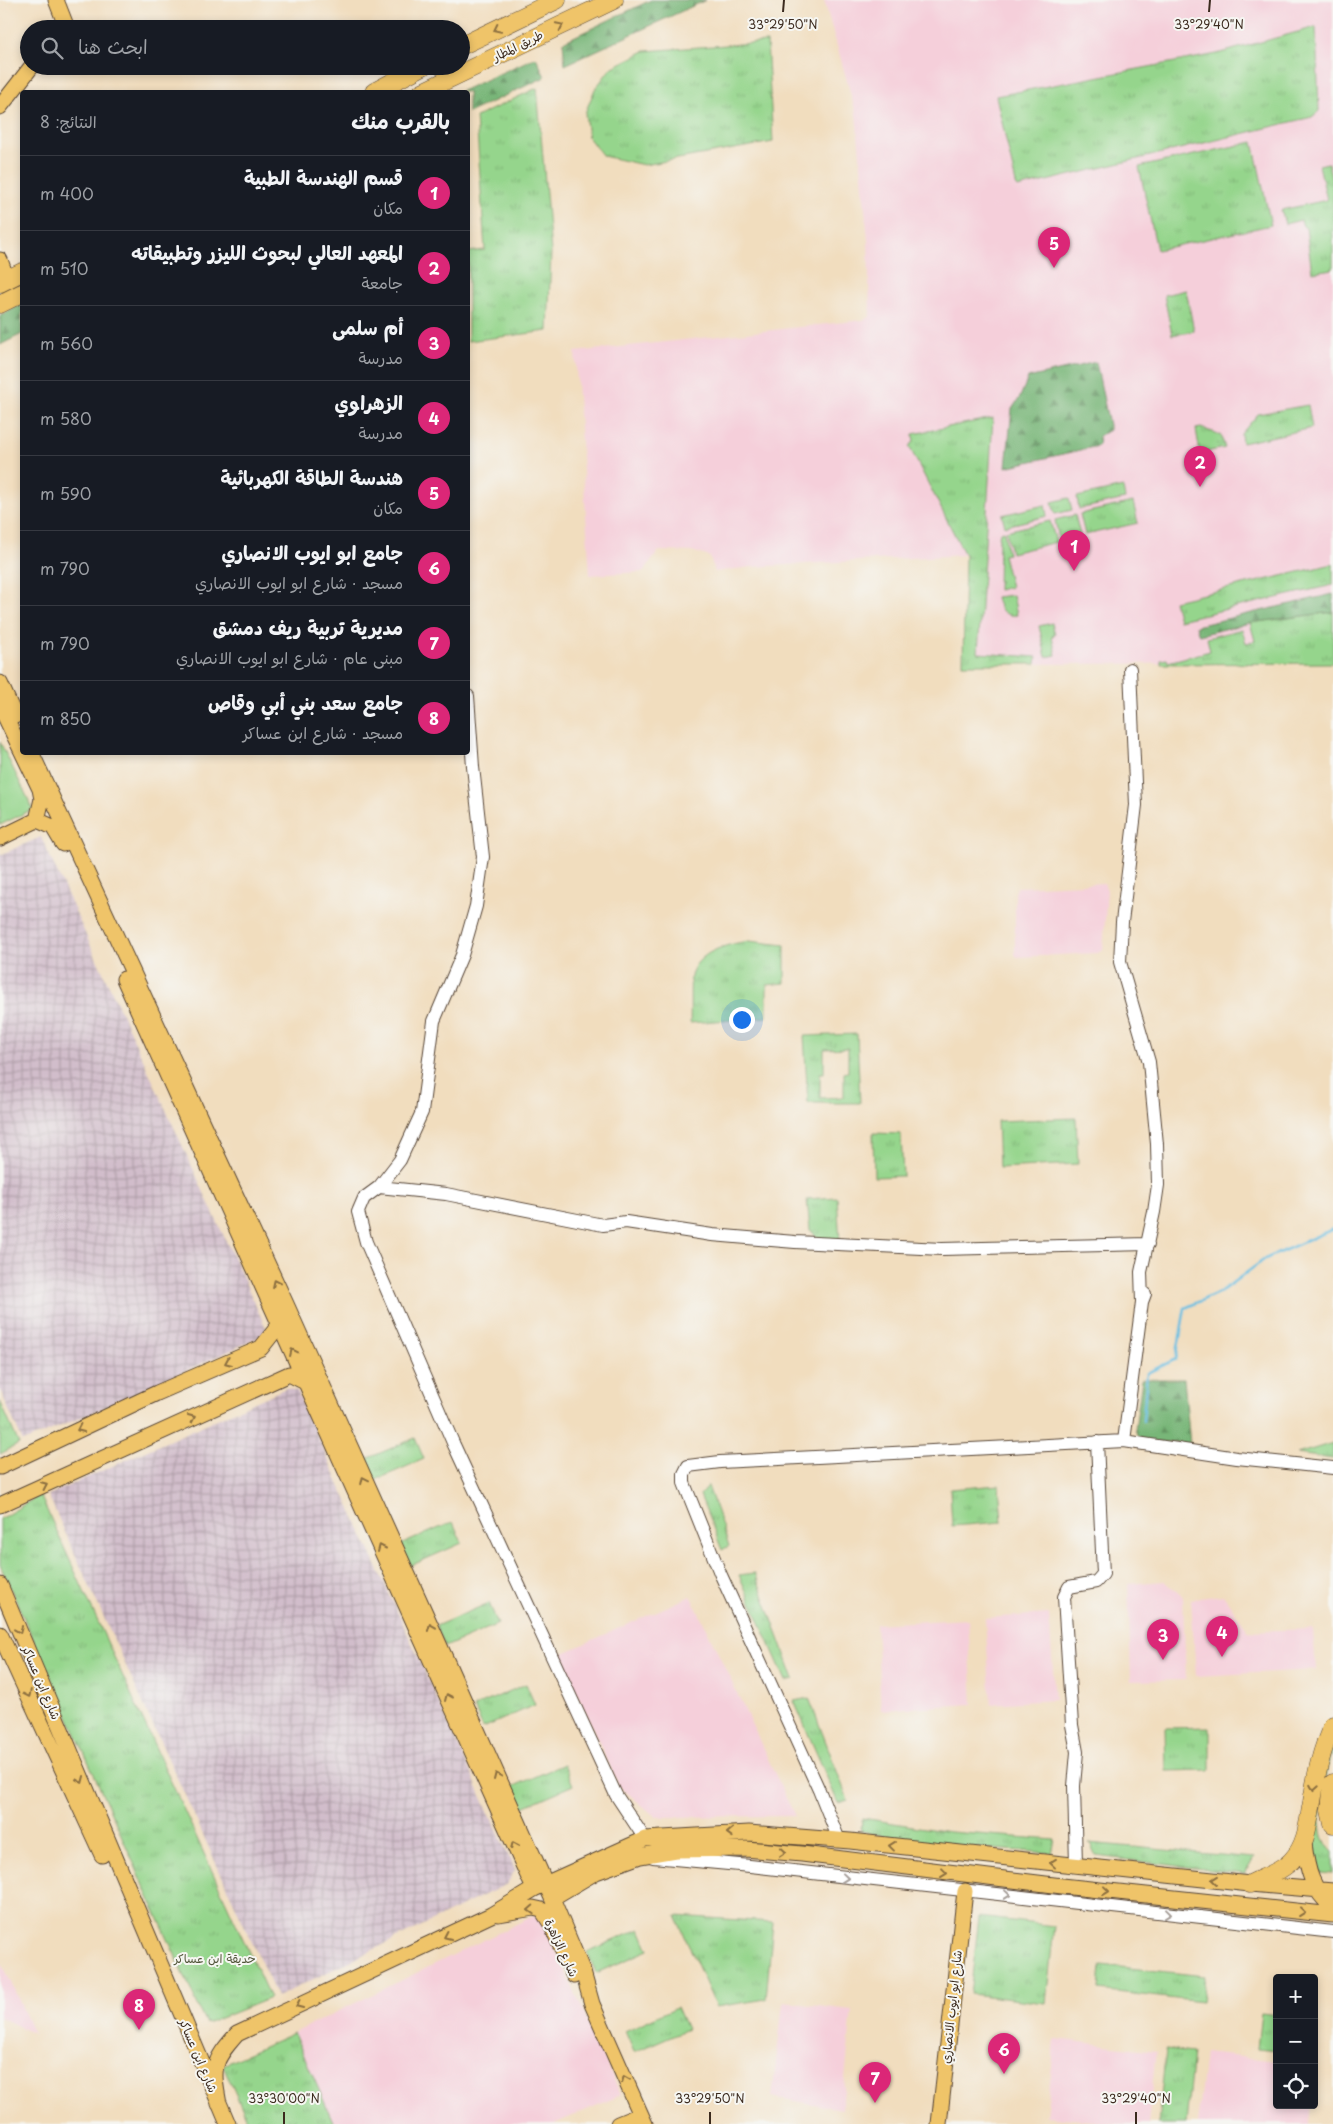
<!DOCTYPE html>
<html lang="ar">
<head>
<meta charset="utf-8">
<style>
  body { margin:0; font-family:"Playpen Sans","Playpen Sans Arabic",sans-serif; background:#20242c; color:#f1f3f6; direction:rtl }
  .controls { position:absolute; right:15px; bottom:15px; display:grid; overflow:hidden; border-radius:5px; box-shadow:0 2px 8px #0003 }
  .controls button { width:45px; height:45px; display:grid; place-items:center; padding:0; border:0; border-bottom:1px solid #363941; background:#171b24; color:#f1f3f6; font:25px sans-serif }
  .you { position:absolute; left:741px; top:1019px; width:18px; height:18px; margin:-12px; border:4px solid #fff; border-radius:50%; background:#1a73e8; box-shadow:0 0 0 8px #1a73e833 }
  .badge { display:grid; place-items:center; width:32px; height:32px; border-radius:50%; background:#db2777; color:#fff; font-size:16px; font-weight:700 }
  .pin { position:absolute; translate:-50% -41px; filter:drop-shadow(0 1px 2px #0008) }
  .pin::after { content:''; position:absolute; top:26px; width:18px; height:15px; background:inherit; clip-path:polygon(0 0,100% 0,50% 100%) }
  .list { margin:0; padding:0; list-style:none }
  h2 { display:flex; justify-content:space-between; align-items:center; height:65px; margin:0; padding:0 20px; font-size:21px }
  h2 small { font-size:16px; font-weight:400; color:#9ea1a6 }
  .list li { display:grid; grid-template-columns:32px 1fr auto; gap:15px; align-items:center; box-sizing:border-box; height:75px; padding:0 20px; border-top:1px solid #363941 }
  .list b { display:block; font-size:19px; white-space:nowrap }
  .list p { margin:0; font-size:16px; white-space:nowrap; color:#9ea1a6 }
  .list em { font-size:16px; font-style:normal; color:#9ea1a6 }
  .icon { flex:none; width:28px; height:28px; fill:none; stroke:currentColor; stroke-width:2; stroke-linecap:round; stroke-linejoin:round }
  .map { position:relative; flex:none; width:1333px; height:2124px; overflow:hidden; direction:ltr }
  .search { position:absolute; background:#171b24; box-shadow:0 2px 8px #0003; left:20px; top:20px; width:450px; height:55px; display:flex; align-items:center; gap:12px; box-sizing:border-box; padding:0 18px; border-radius:28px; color:#9ea1a6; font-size:19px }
  .panel { position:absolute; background:#171b24; box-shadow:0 2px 8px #0003; left:20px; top:90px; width:450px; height:665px; border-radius:5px; direction:rtl }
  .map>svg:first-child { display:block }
  .built { fill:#f5cfda }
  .industrial { fill:url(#industrial-grid) }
  .grass { fill:url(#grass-tufts); stroke:#688055; fill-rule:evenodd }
  .forest { fill:url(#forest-firs); stroke:#5a704b }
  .pitch { fill:#95d58c; stroke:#688055 }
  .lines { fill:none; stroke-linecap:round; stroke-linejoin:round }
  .stream { stroke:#64bde1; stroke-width:2.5 }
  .minor-casing { stroke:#564536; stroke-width:14 }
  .major-casing { stroke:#564536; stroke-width:17 }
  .highway-casing { stroke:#564536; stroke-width:19 }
  .minor { stroke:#fff; stroke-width:12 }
  .major { stroke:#efc469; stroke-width:15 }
  .highway { stroke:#efc469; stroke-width:18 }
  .oneway { stroke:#8c6f40 }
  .oneway2 { stroke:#a79f9a }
  .ticks { fill:none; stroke:#3b2a1e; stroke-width:2 }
  .labels { text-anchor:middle; stroke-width:4; stroke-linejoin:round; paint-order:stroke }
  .street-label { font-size:12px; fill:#3b2a1e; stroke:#f6f6f2 }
  .park-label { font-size:12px; fill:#52553a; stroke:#f6f6f2 }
  .ticks-label { font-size:12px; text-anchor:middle; fill:#3b2a1e; stroke:#f6f6f2; stroke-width:4; stroke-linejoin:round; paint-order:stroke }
</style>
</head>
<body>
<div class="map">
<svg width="1333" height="2124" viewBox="0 0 1333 2124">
  <defs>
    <pattern id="industrial-grid" width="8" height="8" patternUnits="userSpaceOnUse" patternTransform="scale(1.25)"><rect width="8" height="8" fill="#d1bdcb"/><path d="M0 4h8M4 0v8" fill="none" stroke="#ab9aa4"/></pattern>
    <pattern id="grass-tufts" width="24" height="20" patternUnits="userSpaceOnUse" patternTransform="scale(1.25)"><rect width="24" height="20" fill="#95d58c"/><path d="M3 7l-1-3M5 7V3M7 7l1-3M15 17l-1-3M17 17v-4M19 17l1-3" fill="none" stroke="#81b778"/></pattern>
    <pattern id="forest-firs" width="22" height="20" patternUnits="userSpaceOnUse" patternTransform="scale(1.25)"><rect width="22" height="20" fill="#78b678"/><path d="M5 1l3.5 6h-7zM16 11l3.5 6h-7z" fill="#649462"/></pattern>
  </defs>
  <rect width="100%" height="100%" fill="#f6f6f2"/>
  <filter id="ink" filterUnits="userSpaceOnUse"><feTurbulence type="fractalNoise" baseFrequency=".02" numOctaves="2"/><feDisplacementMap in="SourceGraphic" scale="10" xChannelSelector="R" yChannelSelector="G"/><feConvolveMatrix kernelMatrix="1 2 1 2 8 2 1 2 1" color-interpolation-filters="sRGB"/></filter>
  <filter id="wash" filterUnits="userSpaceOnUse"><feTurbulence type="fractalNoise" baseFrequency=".0096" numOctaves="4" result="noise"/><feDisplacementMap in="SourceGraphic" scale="20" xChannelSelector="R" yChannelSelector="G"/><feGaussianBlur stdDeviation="1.12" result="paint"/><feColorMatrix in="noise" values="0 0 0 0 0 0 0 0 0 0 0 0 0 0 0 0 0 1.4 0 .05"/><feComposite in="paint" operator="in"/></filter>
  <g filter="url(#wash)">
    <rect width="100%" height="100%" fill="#f1ddbe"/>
    <!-- built -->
    <path class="built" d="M824,0H1333V663L963,664L965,555L751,567L715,572L710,557L695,552L659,551L643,572L590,575L575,352L863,320L870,317L868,241L856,113Z
      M1104,883L1107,890L1103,950L1098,953L1017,957L1015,954V893L1017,887Z
      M1165,1581L1183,1597L1186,1680L1131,1681L1128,1584Z
      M1223,1595L1249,1631L1313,1629L1316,1670L1196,1676L1191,1599Z
      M691,1596L795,1816L656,1817L619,1786L559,1655Z
      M1049,1614L1055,1700L991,1704L985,1618Z
      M968,1619L973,1704L881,1710L876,1624Z
      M539,1913L621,2095L554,2124H334L294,2033Z
      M0,1958L34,2034L0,2017Z
      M783,2002L852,2010L842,2109L772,2097Z
      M1055,2039L1156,2051L1148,2124H1118L1046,2116Z
      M1205,2053L1277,2061V2105H1311L1309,2124H1197Z"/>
    <!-- industrial -->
    <path class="industrial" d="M41,837L266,1328L262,1336L113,1404L23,1442L0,1390V855Z
      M286,1388L297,1391L515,1870L507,1884L277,1997L48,1495Z"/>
    <!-- grass -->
    <path class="grass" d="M1316,27L1319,111L1312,117L1017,188L996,96L1217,54Z
      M767,42L773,142L644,165L603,156L588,137L585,113L595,89L611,68L645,51Z
      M537,88L551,252L548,331L468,341V252L485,250L476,117Z
      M1253,142L1271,225L1157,250L1139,167Z
      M1328,163L1333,185V269L1312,272L1306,228L1303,226L1301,220L1285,224L1281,210L1327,200L1319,165Z
      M1186,290L1194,331L1172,335L1164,295Z
      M1308,405L1312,428L1242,443L1241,434L1258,414Z
      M993,418L978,653L1037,657L1036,664H963L965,555L909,446L914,442L913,434Z
      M1201,428L1221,435L1225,448L1200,453L1196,429Z
      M1123,487L1125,499L1079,509L1077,497Z
      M1069,498L1072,510L1055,514L1052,502Z
      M1133,502L1138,523L1085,535L1080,514Z
      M1045,505L1047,516L1005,526L1002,515Z
      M1075,515L1080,535L1059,540L1055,520Z
      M1050,521L1056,542L1011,553L1006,531Z
      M1004,531L1008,554L1003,555L1011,587L998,590L999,537L1000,532Z
      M1333,564V585L1179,620L1174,601Z
      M1013,595L1017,615C1005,617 998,609 996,597Z
      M1333,612V663L1161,664V660L1167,659L1168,662L1210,651L1207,638L1242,629L1246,643L1255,641L1250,623Z
      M1052,623L1055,635L1052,636L1056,655L1046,657L1039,626Z
      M749,941L785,945V983L767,985V1017L690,1023C691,1012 689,980 692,972C701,950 729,944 749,941Z
      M857,1034L860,1103H808L804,1036ZM848,1048V1072L844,1073V1097L820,1098V1073H824V1049Z
      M1076,1118L1078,1164L999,1168L997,1121Z
      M873,1133L901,1134L903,1176L874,1177Z
      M837,1197L840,1242L820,1240L810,1230L807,1199Z
      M0,1401L19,1444L0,1454Z
      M415,1438L424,1459L371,1482L362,1461Z
      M1333,1443V1459L1297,1454Z
      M999,1485L1002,1522L952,1526L950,1489Z
      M708,1486L729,1546L722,1550L700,1495Z
      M40,1495L270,1998L206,2024L0,1565V1519Z
      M453,1522L462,1543L410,1566L400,1545Z
      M755,1573L794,1679L786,1681L739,1575Z
      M489,1603L498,1624L445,1647L436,1626Z
      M526,1684L535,1705L483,1728L474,1707Z
      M809,1698L848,1800L838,1803L794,1701Z
      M1210,1727V1770L1166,1771L1165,1728Z
      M1333,1740V1753L1330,1757C1324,1782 1311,1833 1333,1852V1874L1322,1873C1301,1845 1325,1773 1333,1740Z
      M564,1764L573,1785L521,1808L512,1787Z
      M862,1818L950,1832L1055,1840L1052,1853L947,1846L861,1832Z
      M1090,1843H1089L1254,1858L1245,1874L1096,1856Z
      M676,1916L773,1922L766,1999L716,2007Z
      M979,1917L1054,1926L1046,2003L970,1994Z
      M640,1929L649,1950L596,1973L587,1952Z
      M1101,1965L1205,1976L1202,2002L1099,1990Z
      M677,2007L687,2029L634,2052L625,2031Z
      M1261,2013L1277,2015V2051L1257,2049Z
      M294,2033L334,2124H249L223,2065Z
      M1166,2049L1193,2052L1186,2124H1158Z"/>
    <!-- forest -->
    <path class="forest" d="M651,0H706L565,65L563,42Z
      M536,57L545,77L468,113V92H459Z
      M22,304V334L0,345V316Z
      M1096,362L1109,425V430L1099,436L1098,446L1006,467L1012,409L1020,397L1028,378Z
      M1333,594V612L1250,623L1199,635L1196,626Z
      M1142,1379H1184L1190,1444L1174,1442L1140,1443L1135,1429Z"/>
    <!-- pitch -->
    <path class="pitch" d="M0,742L33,809L0,825Z"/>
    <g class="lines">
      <!-- stream -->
      <path class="stream" d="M1143,1421L1147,1373L1176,1359L1185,1308L1220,1292L1265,1259L1333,1229"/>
    </g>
  </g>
  <g filter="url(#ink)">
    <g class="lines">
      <!-- minor casing -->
      <g class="minor-casing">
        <path id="minor" d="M1130,669L1136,805L1122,922L1120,962L1149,1062L1157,1144L1158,1185L1154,1212L1141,1272L1142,1302
          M468,696L473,767L483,857L476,906L462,955L434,1021L422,1112L400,1160L379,1187L364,1198L358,1212L366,1242L454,1445L616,1795L645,1839
          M379,1187L446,1194L603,1225L626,1222L712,1235L795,1242L942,1249L1148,1244
          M1124,1441L1142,1302L1145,1294
          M839,1840L819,1790L720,1573L684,1483V1474L688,1466L720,1462L1124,1441L1237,1458L1333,1468
          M653,1857L750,1866L1333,1932
          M1076,1865L1074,1786L1077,1752L1072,1725L1064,1597L1069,1587L1096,1582L1103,1574L1097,1442"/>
      </g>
      <!-- major casing -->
      <g class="major-casing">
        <path id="major" d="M56,0L65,23L61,29
          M0,107L32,66
          M0,260L7,280
          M0,683L15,716
          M0,706L40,789L42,799L37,820
          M31,752L286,1304L430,1624L552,1898L583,1972L592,2004L645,2124
          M0,838L37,820L53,827L63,844
          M124,979L534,1889
          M0,1467L157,1393L261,1348L280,1324
          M0,1505L289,1374L307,1383
          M0,1585L228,2124
          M0,1634L102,1855
          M1304,1843C1307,1870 1312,1890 1333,1908
          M552,1898L596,1872L640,1856L675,1850L746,1849L802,1854L1062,1886L1333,1915
          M499,1914L533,1908L542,1910L551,1924L574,1976
          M219,2104C212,2067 212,2062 237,2034L491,1915L534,1889L645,1839L749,1833L850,1841L1250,1884L1333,1891
          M618,2124L640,2115
          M939,2124L965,1891"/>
      </g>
      <!-- highway casing -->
      <g class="highway-casing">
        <path id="highway" d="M461,46L557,0
          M374,92L423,66
          M422,92L614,0
          M0,283L22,272
          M0,304L22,293
          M1333,1783L1330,1810L1333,1824
          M1250,1884C1264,1877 1283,1871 1293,1859C1307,1843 1308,1823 1312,1802C1316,1776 1321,1749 1333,1725"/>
      </g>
      <!-- minor -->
      <use href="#minor" class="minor"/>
      <!-- major -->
      <use href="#major" class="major"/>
      <!-- highway -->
      <use href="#highway" class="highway"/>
    </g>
    <!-- one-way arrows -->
    <defs><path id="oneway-chevron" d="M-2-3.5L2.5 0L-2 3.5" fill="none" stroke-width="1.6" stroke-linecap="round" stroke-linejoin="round" transform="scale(1.25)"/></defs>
    <g class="oneway">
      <use href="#oneway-chevron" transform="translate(560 26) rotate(-26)"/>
      <use href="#oneway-chevron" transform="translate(497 29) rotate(154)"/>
      <use href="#oneway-chevron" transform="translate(276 1283) rotate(-115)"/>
      <use href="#oneway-chevron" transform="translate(293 1352) rotate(-115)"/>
      <use href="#oneway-chevron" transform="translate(228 1362) rotate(157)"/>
      <use href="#oneway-chevron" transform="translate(192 1418) rotate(-25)"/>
      <use href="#oneway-chevron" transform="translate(80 1429) rotate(155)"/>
      <use href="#oneway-chevron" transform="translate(364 1480) rotate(-116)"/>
      <use href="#oneway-chevron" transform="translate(44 1485) rotate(-25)"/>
      <use href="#oneway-chevron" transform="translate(381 1548) rotate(-114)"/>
      <use href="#oneway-chevron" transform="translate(431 1627) rotate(-112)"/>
      <use href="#oneway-chevron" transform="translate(19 1630) rotate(67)"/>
      <use href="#oneway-chevron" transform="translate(28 1694) rotate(65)"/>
      <use href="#oneway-chevron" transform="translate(448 1697) rotate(-114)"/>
      <use href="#oneway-chevron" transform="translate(497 1776) rotate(-114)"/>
      <use href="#oneway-chevron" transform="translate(81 1780) rotate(67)"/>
      <use href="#oneway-chevron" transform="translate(1314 1788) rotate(100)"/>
      <use href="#oneway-chevron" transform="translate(730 1833) rotate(178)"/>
      <use href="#oneway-chevron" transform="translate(514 1845) rotate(-114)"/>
      <use href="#oneway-chevron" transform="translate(892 1846) rotate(-173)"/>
      <use href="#oneway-chevron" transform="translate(783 1852) rotate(5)"/>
      <use href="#oneway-chevron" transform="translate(1053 1863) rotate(-174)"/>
      <use href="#oneway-chevron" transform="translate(944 1873) rotate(7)"/>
      <use href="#oneway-chevron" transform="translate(1215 1880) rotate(-174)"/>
      <use href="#oneway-chevron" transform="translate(1106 1891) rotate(6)"/>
      <use href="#oneway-chevron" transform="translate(531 1910) rotate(177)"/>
      <use href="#oneway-chevron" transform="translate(1302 1912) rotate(6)"/>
      <use href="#oneway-chevron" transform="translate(447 1936) rotate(155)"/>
      <use href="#oneway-chevron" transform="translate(299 2005) rotate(155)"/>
      <use href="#oneway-chevron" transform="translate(625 2079) rotate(-113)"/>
    </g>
    <g class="oneway2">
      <use href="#oneway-chevron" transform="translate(845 1878) rotate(6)"/>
      <use href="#oneway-chevron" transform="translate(1007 1895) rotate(6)"/>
      <use href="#oneway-chevron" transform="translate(1168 1914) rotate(7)"/>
    </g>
  </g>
  <!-- ticks -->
  <path class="ticks" d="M783,12L784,0M1209,12L1210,0M284,2124V2112M710,2124V2112M1136,2124V2112"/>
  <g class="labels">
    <!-- street labels -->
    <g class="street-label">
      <text transform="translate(518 46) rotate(-26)" y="4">طريق المطار</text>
      <text transform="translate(41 1683) rotate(67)" y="4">شارع ابن عساكر</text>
      <text transform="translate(561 1948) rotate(65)" y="4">شارع الزاهرة</text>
      <text transform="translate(952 2007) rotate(-84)" y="4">شارع ابو ايوب الانصاري</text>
      <text transform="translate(198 2056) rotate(67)" y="4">شارع ابن عساكر</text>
    </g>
    <!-- park labels -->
    <g class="park-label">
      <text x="215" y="1963">حديقة ابن عساكر</text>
    </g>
  </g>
  <g class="ticks-label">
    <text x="783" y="29">33°29'50"N</text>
    <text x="1209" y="29">33°29'40"N</text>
    <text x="284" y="2103">33°30'00"N</text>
    <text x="710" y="2103">33°29'50"N</text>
    <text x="1136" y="2103">33°29'40"N</text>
  </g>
</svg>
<div class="controls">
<button>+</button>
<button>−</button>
<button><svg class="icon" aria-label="locate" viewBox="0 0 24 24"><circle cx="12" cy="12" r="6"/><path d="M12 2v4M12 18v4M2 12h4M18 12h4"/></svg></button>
</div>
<div class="you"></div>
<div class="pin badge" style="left:1074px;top:571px">1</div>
<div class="pin badge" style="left:1200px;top:487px">2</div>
<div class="pin badge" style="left:1163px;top:1660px">3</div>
<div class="pin badge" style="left:1222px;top:1657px">4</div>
<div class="pin badge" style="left:1054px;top:268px">5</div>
<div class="pin badge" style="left:1004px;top:2074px">6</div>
<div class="pin badge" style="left:875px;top:2103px">7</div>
<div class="pin badge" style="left:139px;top:2030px">8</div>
<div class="search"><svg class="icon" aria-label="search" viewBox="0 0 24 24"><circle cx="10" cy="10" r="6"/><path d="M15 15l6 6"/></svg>ابحث هنا</div>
<section class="panel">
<h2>بالقرب منك<small>النتائج: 8</small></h2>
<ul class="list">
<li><span class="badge">1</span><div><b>قسم الهندسة الطبية</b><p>مكان</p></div><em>400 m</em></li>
<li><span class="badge">2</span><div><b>المعهد العالي لبحوث الليزر وتطبيقاته</b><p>جامعة</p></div><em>510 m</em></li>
<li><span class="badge">3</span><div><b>أم سلمى</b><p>مدرسة</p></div><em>560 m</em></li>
<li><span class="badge">4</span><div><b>الزهراوي</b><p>مدرسة</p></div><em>580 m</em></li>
<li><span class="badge">5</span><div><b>هندسة الطاقة الكهربائية</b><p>مكان</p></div><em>590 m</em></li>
<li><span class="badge">6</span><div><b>جامع ابو ايوب الانصاري</b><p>مسجد · شارع ابو ايوب الانصاري</p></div><em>790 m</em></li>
<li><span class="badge">7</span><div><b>مديرية تربية ريف دمشق</b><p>مبنى عام · شارع ابو ايوب الانصاري</p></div><em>790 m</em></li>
<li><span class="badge">8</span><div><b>جامع سعد بني أبي وقاص</b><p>مسجد · شارع ابن عساكر</p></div><em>850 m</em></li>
</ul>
</section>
</div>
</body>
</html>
